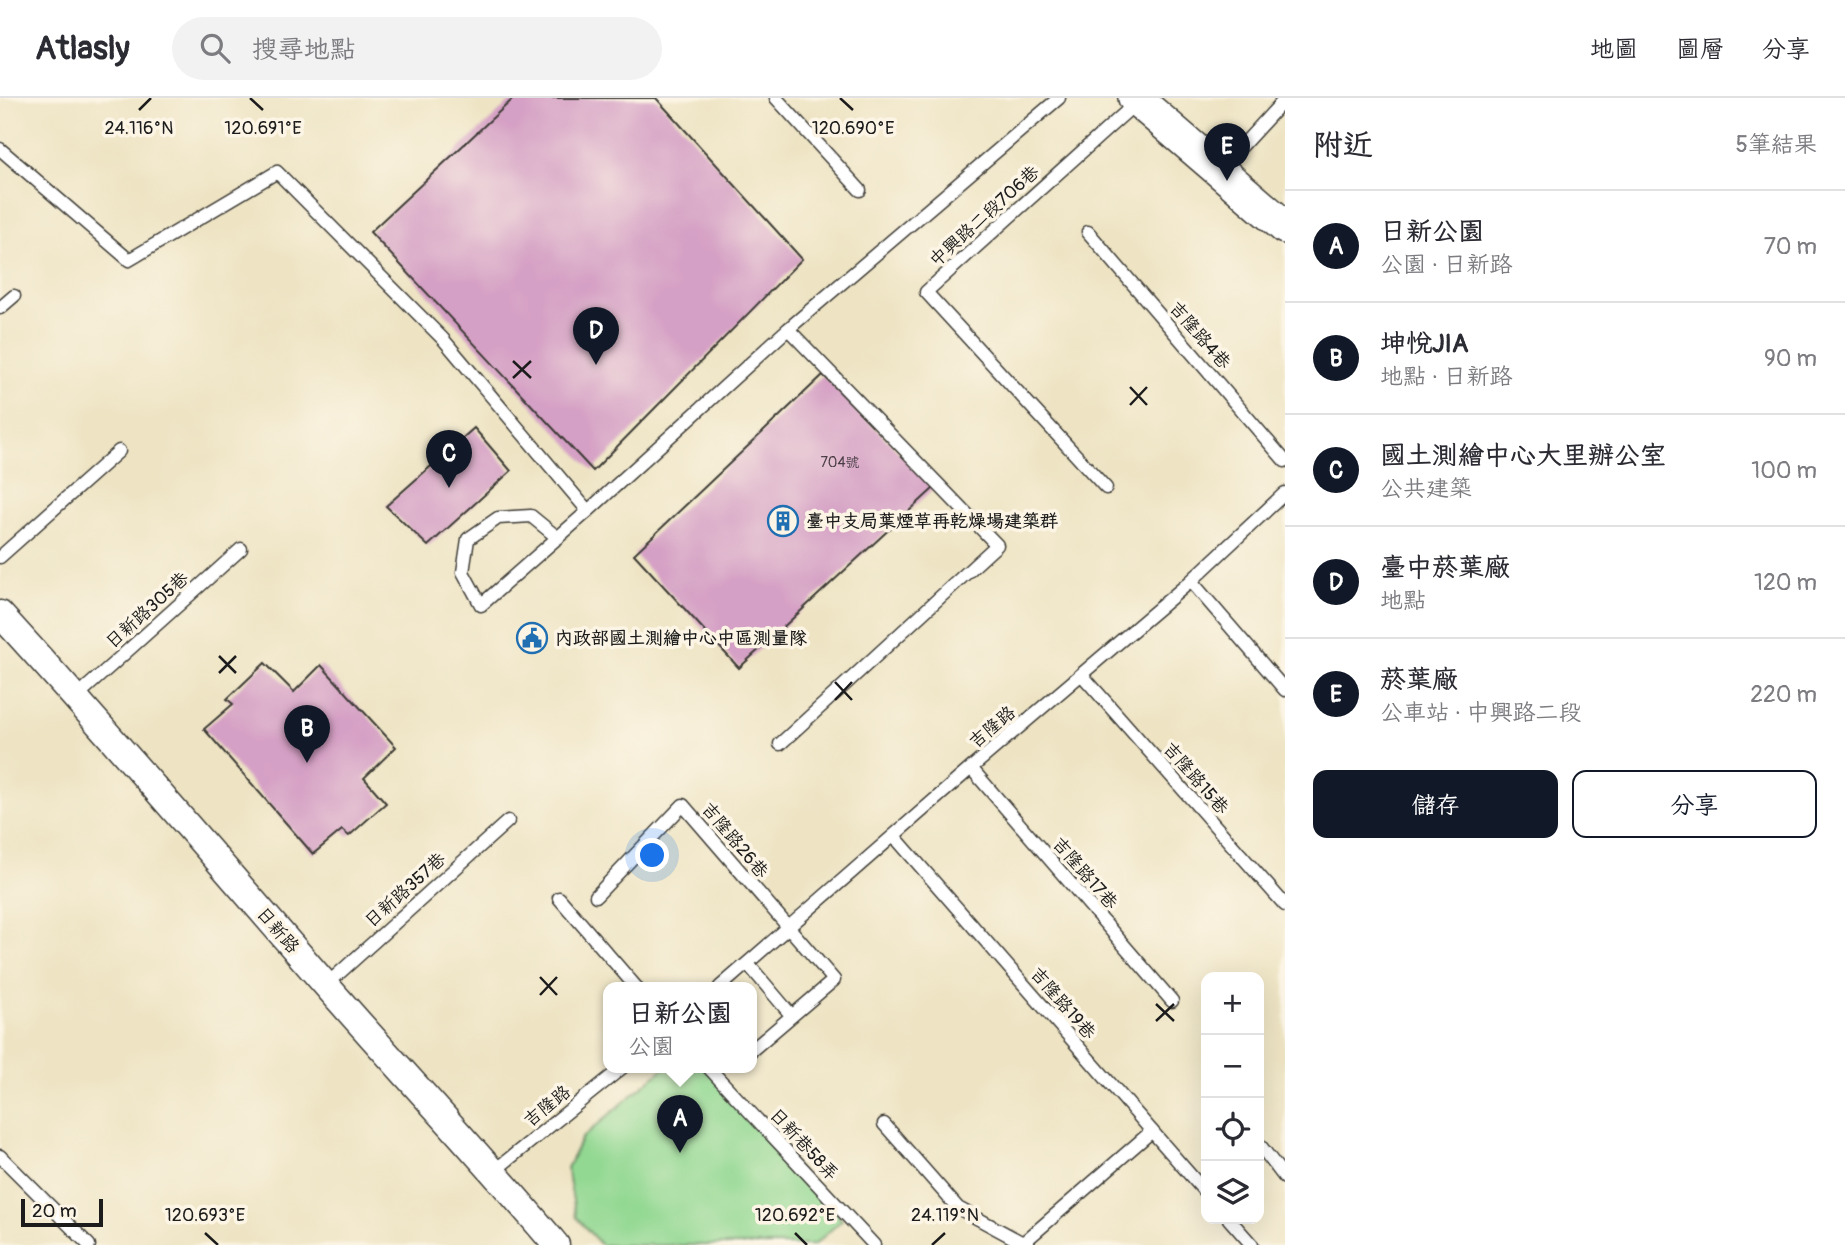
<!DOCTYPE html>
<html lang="zh-TW">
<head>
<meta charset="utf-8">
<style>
  body { margin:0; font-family:Pangolin,"LXGW WenKai TC",sans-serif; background:#f2f2f3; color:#2b2b33 }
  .controls { position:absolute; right:21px; bottom:21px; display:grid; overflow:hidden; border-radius:14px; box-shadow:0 7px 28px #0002 }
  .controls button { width:63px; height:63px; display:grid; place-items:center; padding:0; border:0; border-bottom:2px solid #e1e1e2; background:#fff; color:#2b2b33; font:35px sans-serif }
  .scale { position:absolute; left:21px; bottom:18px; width:82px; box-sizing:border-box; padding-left:7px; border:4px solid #1c1c1c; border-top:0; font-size:19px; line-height:24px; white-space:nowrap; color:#1c1c1c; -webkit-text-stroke:5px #fcf5e5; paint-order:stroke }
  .you { position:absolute; left:653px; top:758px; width:24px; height:24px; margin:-18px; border:5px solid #fff; border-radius:50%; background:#1a73e8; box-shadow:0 0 0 10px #1a73e833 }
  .badge { display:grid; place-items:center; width:46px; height:46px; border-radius:50%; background:#111827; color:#fff; font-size:23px; font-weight:700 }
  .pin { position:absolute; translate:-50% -58px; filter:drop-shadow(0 2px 4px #0008) }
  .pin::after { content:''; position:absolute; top:37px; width:24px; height:21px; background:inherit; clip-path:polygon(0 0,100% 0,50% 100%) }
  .popup { position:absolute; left:603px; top:884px; width:154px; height:91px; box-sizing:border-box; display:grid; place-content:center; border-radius:14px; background:#fff; filter:drop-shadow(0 2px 5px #0005); font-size:23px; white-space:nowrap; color:#7c7c81 }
  .popup b { font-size:26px; color:#2b2b33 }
  .popup::after { content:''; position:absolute; left:50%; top:100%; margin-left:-14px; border:14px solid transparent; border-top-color:#fff }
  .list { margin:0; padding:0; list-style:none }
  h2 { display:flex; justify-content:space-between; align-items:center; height:91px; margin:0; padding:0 28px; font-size:30px }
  h2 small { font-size:23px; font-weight:400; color:#7c7c81 }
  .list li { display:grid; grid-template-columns:46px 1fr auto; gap:21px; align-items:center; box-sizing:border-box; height:112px; padding:0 28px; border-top:2px solid #e1e1e2 }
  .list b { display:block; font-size:26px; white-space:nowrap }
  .list p { margin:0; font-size:23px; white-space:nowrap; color:#7c7c81 }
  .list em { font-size:23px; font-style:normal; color:#7c7c81 }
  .actions { display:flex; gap:14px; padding:21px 28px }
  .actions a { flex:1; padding:16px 0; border:2px solid #111827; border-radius:14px; text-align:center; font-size:24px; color:#111827 }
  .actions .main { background:#111827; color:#fff }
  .icon { flex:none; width:38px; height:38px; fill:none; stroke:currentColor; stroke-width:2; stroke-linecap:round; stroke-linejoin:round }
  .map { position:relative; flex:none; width:1285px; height:1147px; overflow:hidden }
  header { display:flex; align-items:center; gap:42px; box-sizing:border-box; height:98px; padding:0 35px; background:#fff; border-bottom:2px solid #e1e1e2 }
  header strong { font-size:33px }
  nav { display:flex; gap:38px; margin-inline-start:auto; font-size:24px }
  .search { width:490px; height:63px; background:#f2f2f3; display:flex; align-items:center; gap:18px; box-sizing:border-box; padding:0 24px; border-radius:38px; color:#7c7c81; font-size:26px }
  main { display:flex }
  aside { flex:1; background:#fff }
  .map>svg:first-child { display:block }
  .green { fill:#92d892; stroke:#577a57; stroke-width:2 }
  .building { fill:#d5a0c5 }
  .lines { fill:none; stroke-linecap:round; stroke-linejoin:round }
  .service-casing { stroke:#3c3a35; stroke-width:15 }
  .minor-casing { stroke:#3c3a35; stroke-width:29 }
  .tertiary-casing { stroke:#3c3a35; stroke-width:36 }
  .service { stroke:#fff; stroke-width:12 }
  .minor { stroke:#fff; stroke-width:26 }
  .tertiary { stroke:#fff; stroke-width:33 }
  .ticks { fill:none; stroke:#1c1c1c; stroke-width:2.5 }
  .labels { text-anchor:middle; stroke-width:7; stroke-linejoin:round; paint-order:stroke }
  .number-label { font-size:14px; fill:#4a3d46 }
  .street-label { font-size:18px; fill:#1c1c1c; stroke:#fcf5e5 }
  .poi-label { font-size:18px; font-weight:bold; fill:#1c1c1c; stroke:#fcf5e5; text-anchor:start }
  .ticks-label { font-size:18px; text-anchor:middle; fill:#1c1c1c; stroke:#fcf5e5; stroke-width:7; stroke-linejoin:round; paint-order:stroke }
</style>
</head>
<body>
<header>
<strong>Atlasly</strong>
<div class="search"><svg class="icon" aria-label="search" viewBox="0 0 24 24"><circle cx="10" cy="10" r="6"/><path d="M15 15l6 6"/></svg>搜尋地點</div>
<nav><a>地圖</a><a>圖層</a><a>分享</a></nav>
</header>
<main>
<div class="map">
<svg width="1285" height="1147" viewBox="0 0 1285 1147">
  <rect width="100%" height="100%" fill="#fcf5e5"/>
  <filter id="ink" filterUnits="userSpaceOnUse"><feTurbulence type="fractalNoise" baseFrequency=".0143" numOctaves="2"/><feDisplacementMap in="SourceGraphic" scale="14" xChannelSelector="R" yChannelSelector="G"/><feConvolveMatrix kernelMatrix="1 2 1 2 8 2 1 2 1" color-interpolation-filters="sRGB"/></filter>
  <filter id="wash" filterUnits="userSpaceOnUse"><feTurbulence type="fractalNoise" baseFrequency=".00686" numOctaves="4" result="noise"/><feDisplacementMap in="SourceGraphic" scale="28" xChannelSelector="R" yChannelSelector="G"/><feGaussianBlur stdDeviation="1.57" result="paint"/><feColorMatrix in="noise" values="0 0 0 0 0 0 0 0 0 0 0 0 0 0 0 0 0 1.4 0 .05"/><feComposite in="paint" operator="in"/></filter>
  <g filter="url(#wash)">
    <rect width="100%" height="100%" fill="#eee4c4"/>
    <!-- green -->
    <path class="green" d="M665,969H710L842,1122L814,1147H601L576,1119L567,1070L582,1040Z"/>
    <g id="blocks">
      <!-- building -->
      <path class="building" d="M514,0H656L802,161L593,373L370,134Z
        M823,277L934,390L739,570L634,456Z
        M474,330L511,373L428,448L386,408Z
        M265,565L294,594L321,567L396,649L364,680L386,705L349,738L342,732L313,756L204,631L233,606L227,601Z"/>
    </g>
  </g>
  <g filter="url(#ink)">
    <use href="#blocks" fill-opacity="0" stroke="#3c3a35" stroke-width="2"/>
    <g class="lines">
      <!-- service casing -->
      <g class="service-casing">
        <path id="service" d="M776,0L860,92
          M0,51L129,162L277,74L443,241L588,413
          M1220,72L1285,1
          M1088,134L1285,363
          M0,210L14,198
          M1106,390L926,194L1136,5
          M558,440L531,418L498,420L468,441L463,474L481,507L588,413L788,231L1059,0
          M0,459L119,353
          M1191,483L1285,592
          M1082,577L1285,807
          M76,599L241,451
          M780,646L997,447L788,231
          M971,670L1172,903
          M894,738L1206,1095
          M596,798L683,707L834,882L752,952
          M559,800L636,889
          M748,866L792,918
          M326,887L508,723
          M720,889L971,670L1191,483L1285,395
          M708,969L874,1147
          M884,1026L958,1110L1023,1145L1022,1147
          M1259,1046L1285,1080
          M0,1058L89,1147
          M494,1073L623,969
          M1229,1121L1252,1147
          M1023,1145L1152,1033"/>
      </g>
      <!-- minor casing -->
      <g class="minor-casing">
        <path id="minor" d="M0,516C111,637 217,762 325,886C401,973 481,1058 556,1147"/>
      </g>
      <!-- tertiary casing -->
      <g class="tertiary-casing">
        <path id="tertiary" d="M1135,0L1285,129"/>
      </g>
      <!-- service -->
      <use href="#service" class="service"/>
      <!-- minor -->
      <use href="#minor" class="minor"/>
      <!-- tertiary -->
      <use href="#tertiary" class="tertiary"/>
    </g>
  </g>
  <!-- ticks -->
  <path class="ticks" d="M250,0L263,12M840,0L853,12M139,12L151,0M513,263L531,280M513,280L531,263M1130,289L1147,307M1130,307L1147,289M219,558L236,575M219,575L236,558M835,584L852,602M835,602L852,584M540,879L557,897M540,897L557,879M1156,906L1174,923M1156,923L1174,906M205,1135L218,1147M795,1135L807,1147M932,1147L945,1135"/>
  <!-- icons -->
  <defs>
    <g id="building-ring" transform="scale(1.575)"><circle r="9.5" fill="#fcf5e5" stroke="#1f6fb2" stroke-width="1.5"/><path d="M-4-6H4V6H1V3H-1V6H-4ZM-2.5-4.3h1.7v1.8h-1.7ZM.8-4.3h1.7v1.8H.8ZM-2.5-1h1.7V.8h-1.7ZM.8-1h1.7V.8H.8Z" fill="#1f6fb2"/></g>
    <g id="civic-ring" transform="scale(1.575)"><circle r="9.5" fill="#fcf5e5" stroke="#1f6fb2" stroke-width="1.5"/><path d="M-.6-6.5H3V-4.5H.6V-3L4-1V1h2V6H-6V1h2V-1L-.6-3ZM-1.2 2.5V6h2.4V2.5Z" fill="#1f6fb2"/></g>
  </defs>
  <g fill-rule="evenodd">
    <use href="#building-ring" x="783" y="423"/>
    <use href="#civic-ring" x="532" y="540"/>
  </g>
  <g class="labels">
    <!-- number labels -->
    <g class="number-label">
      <text x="840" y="369">704號</text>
    </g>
    <!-- street labels -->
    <g class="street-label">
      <text transform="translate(984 118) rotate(-42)" y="6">中興路二段706巷</text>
      <text transform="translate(1200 237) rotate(49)" y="6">吉隆路4巷</text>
      <text transform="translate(147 512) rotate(-42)" y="6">日新路305巷</text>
      <text transform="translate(992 629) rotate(-40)" y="6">吉隆路</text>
      <text transform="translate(1196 680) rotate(49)" y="6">吉隆路15巷</text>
      <text transform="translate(735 742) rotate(50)" y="6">吉隆路26巷</text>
      <text transform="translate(1085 775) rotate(49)" y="6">吉隆路17巷</text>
      <text transform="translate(405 792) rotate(-42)" y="6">日新路357巷</text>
      <text transform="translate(278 832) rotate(49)" y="6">日新路</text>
      <text transform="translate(1063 905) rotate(49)" y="6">吉隆路19巷</text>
      <text transform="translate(547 1008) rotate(-39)" y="6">吉隆路</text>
      <text transform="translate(804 1046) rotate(47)" y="6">日新巷58弄</text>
    </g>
    <!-- poi labels -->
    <g class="poi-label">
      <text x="806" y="429">臺中支局葉煙草再乾燥場建築群</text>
      <text x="555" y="546">內政部國土測繪中心中區測量隊</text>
    </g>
  </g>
  <g class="ticks-label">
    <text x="139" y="36">24.116°N</text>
    <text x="263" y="36">120.691°E</text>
    <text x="853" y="36">120.690°E</text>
    <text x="205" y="1123">120.693°E</text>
    <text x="795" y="1123">120.692°E</text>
    <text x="945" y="1123">24.119°N</text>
  </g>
</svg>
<div class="controls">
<button>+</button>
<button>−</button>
<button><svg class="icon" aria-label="locate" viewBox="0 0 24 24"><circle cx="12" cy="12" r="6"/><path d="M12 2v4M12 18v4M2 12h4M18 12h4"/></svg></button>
<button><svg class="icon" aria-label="layers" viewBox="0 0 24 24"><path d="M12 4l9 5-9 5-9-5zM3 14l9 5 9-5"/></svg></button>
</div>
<div class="scale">20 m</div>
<div class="you"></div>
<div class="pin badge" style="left:680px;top:1055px">A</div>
<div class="popup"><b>日新公園</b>公園</div>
<div class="pin badge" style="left:307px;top:665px">B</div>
<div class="pin badge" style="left:449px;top:390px">C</div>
<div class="pin badge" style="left:596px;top:267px">D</div>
<div class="pin badge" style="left:1227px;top:83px">E</div>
</div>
<aside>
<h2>附近<small>5筆結果</small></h2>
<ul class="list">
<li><span class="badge">A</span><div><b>日新公園</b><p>公園 · 日新路</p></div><em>70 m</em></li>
<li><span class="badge">B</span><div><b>坤悅JIA</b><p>地點 · 日新路</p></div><em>90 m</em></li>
<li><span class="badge">C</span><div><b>國土測繪中心大里辦公室</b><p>公共建築</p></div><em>100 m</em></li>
<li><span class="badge">D</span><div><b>臺中菸葉廠</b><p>地點</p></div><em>120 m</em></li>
<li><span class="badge">E</span><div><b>菸葉廠</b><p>公車站 · 中興路二段</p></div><em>220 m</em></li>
</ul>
<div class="actions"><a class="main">儲存</a><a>分享</a></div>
</aside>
</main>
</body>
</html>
